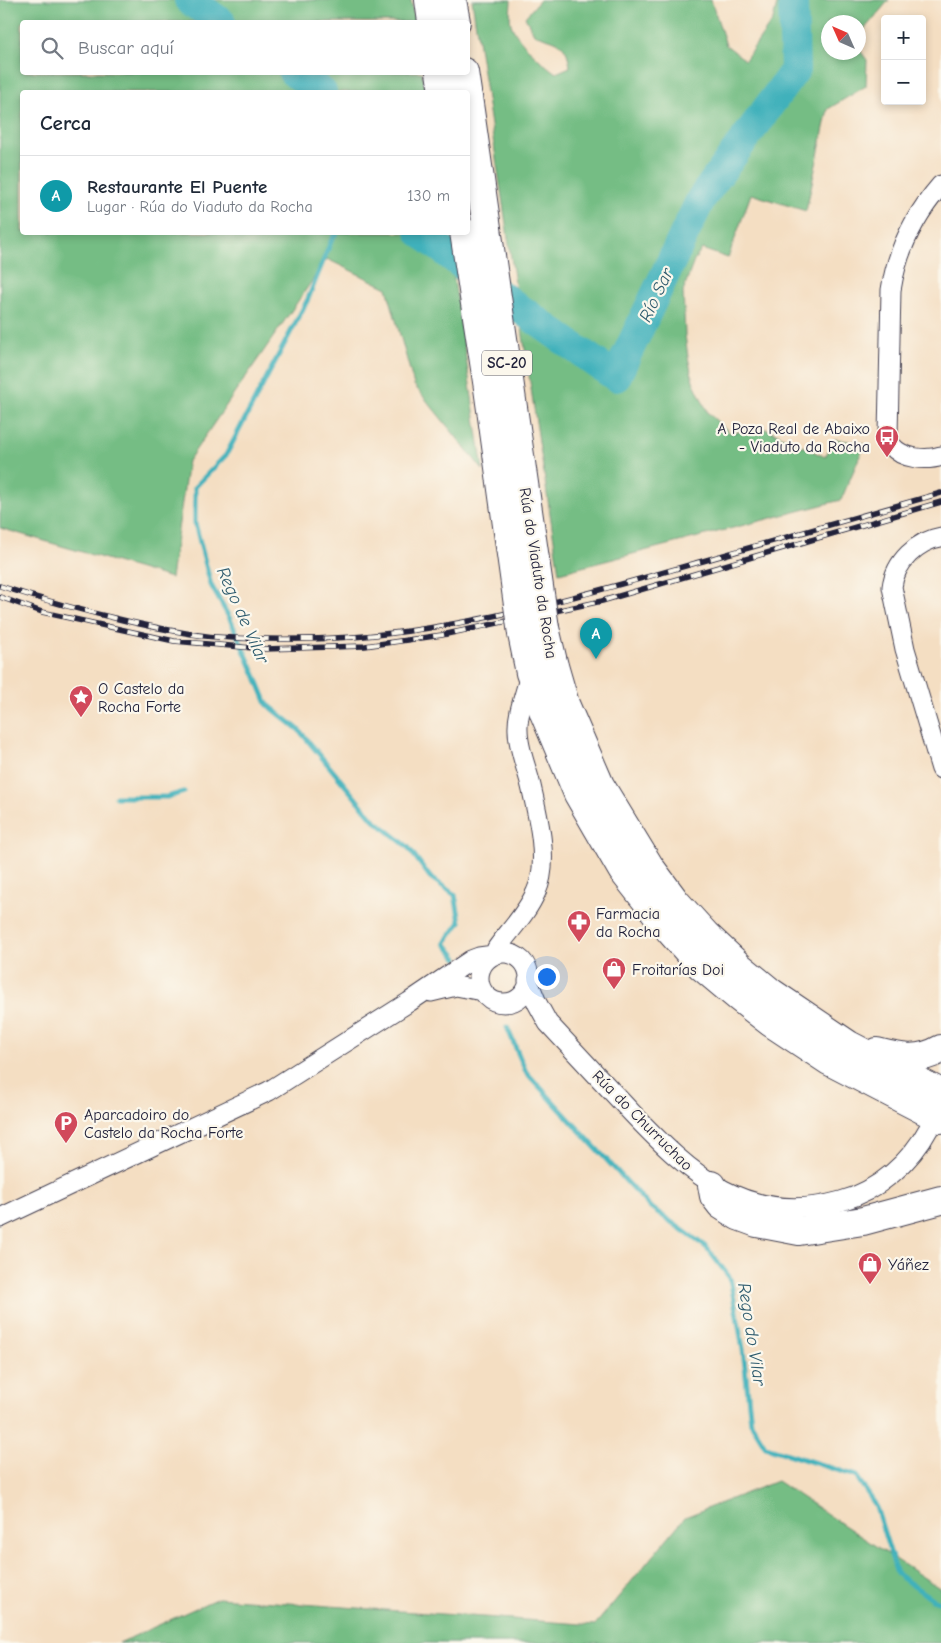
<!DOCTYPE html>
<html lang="es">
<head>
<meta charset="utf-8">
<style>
  body { margin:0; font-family:"Comic Neue",sans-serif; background:#f2f2f3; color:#1f2937 }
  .controls { position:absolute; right:15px; top:15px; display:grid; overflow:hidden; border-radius:5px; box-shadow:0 2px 8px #0003 }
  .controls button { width:45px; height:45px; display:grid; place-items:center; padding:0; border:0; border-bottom:1px solid #e0e1e3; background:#fff; color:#1f2937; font:25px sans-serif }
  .compass { position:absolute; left:821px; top:15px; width:45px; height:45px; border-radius:50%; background:#fff; box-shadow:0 2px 8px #0003; rotate:315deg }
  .you { position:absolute; left:546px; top:976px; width:18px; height:18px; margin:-12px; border:4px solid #fff; border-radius:50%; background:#1a73e8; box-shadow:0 0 0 8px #1a73e833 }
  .badge { display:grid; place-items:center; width:32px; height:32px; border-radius:50%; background:#d1495b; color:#fff; font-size:16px; font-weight:700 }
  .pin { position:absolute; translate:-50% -41px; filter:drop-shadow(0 1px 2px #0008) }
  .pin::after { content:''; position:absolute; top:26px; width:18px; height:15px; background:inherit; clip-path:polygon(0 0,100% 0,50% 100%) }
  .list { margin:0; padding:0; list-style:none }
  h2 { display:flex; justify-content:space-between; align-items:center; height:65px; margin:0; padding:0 20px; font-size:21px }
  h2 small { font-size:16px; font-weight:400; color:#747a83 }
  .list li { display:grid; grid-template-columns:32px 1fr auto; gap:15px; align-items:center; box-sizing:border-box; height:80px; padding:0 20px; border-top:1px solid #e0e1e3 }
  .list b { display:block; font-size:19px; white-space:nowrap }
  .list p { margin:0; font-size:16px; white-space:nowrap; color:#747a83 }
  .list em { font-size:16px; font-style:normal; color:#747a83 }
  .icon { flex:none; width:28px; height:28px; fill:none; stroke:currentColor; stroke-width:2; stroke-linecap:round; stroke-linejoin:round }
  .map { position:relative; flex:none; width:941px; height:1643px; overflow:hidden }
  .search { position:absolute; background:#fff; box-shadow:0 2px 8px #0003; left:20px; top:20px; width:450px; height:55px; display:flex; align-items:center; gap:12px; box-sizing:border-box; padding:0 18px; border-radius:5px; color:#747a83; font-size:19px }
  .panel { position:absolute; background:#fff; box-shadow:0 2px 8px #0003; left:20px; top:90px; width:450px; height:145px; border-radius:5px }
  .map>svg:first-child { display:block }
  .forest { fill:#74bd84; stroke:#4b7060 }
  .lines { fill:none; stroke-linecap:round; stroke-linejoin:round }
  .stream { stroke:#41b1bb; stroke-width:5 }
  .river { stroke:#41b1bb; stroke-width:30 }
  .minor-casing { stroke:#423e4f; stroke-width:21 }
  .highway-casing { stroke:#423e4f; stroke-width:30 }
  .minor { stroke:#fff; stroke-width:19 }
  .highway { stroke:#fff; stroke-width:28 }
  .rail-casing { stroke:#22223b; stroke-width:5.5 }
  .rail { stroke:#fbf7ec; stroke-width:4; stroke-dasharray:11; stroke-linecap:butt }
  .highway-bridge-casing { stroke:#423e4f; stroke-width:30; stroke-linecap:butt }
  .highway-bridge { stroke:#fff; stroke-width:28 }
  .labels { text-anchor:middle; stroke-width:4.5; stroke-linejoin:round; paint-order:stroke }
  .shield { fill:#fbf7ec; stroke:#636270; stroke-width:1 }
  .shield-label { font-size:15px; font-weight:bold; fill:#22223b }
  .poi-label { font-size:16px; fill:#22223b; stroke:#fbf7ec; text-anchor:start }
  .street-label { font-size:16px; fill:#22223b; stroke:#fbf7ec }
  .water-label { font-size:18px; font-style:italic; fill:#2e5b6e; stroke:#fbf7ec }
</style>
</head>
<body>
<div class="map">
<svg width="941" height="1643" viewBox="0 0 941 1643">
  <rect width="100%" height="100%" fill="#fbf7ec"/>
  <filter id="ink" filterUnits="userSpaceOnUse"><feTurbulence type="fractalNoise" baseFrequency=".02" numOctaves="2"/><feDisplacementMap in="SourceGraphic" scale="10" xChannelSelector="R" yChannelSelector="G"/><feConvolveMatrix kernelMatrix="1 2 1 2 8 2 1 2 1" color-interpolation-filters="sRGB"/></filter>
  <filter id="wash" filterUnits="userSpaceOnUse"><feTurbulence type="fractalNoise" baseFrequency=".0096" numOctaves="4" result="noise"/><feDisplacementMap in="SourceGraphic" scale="20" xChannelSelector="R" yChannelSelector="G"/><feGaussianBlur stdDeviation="1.12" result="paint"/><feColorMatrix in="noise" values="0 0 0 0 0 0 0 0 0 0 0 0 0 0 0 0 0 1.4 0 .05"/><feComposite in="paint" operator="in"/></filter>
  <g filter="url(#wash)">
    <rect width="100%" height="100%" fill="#f4dec2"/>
    <!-- forest -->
    <path class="forest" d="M0,0H411L415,22H22V72H422L425,92H22V232L447,233L483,470L414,385L387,288L327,259L188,461L171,578L0,528Z
      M472,0H511C511,7 509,17 511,24C516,40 543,64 556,73L570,67C567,40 556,42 534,34L525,17L540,0H711L726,45L745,60L773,20L778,0H889L862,32L859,43L858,22H828V52H858L859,49L867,60L866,86L828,109L806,211L751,194L728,258L702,249L694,261L683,291L685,335L688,357L693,381L708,413L730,433L767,429L825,457L835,439L865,444L841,500L559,573Z
      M777,1481L941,1589V1643H119L218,1598L595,1625L685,1517Z"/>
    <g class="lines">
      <!-- stream -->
      <path class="stream" d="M337,232L332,239L308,299L226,455L195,487V523L211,585L230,619L256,677L267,704L299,730L373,819L408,847L430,877L455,895L460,922L445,943L457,958
        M116,797H167L184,792
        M507,1027L526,1072L649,1206L706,1247L730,1278L743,1349L751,1423L766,1447L856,1476L875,1504L897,1574L932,1599L941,1602"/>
      <!-- river -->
      <path class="river" d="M189,0L221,22
        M293,72L322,92
        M420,232L506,299L616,377L701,199L795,70L793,0"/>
    </g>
  </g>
  <g filter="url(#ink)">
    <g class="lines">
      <!-- minor casing -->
      <g class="minor-casing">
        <path id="minor" d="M941,185C915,215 897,251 891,290L888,435C889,439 889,443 892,446C902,459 927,461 941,456
          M941,537C917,541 895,562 892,587L905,649L941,769
          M479 978a25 25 0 1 1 50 0a25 25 0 1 1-50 0Z
          M494,955L497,948C510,930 527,913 536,892C550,863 538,816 531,786C527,768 518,749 518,730C517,713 526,692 530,674
          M528,981L537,1003L548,1023C576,1053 603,1082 631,1112C691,1175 747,1227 841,1201C878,1191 911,1162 929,1128
          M431,992L456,986L482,991
          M0,1218L269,1091L409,1002L471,960L479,957L494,955"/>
      </g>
      <!-- highway casing -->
      <g class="highway-casing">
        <path id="highway" d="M429,0L432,22
          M452,0L456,22
          M440,72L443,92
          M464,72L467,92
          M545,628L554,666L565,704L600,785L650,867L676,902L706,935L739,966L772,993L849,1045L941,1093
          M522,634L530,673L544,713L578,794L622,870L670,931L701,966L738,997L770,1022L829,1061L941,1119
          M877,1052C900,1058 919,1062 941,1049
          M712,1185L714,1196L721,1205L738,1216L757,1223L799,1231L863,1221L941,1200"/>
      </g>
      <!-- minor -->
      <use href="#minor" class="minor"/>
      <!-- highway -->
      <use href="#highway" class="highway"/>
      <!-- rail casing -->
      <g class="rail-casing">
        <path id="rail" d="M0,586C43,600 87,612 131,622C159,628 188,635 217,637C262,640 308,640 353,637C472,628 588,594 703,561C782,538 862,516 941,493
          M0,597L42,612L174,641L265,649L365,646L442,635L602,601L941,502"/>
      </g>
      <!-- rail -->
      <use href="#rail" class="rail"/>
      <!-- highway-bridge casing -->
      <g class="highway-bridge-casing">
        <path id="highway-bridge" d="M468,97L545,628
          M464,232L488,388L522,634"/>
      </g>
      <!-- highway-bridge -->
      <use href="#highway-bridge" class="highway-bridge"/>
    </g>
  </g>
  <!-- icons -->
  <defs>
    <g id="bus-pin" transform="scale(1.25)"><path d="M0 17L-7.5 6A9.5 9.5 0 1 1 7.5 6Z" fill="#d1495b" stroke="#fbf7ec"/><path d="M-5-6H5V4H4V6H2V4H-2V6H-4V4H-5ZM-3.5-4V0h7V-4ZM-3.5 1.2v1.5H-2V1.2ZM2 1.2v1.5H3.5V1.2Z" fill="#fff"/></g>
    <g id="sight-pin" transform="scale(1.25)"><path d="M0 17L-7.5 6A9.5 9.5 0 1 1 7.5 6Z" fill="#d1495b" stroke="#fbf7ec"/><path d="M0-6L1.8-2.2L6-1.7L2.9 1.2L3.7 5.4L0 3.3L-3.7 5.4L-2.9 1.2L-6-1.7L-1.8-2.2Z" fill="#fff"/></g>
    <g id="pharmacy-pin" transform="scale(1.25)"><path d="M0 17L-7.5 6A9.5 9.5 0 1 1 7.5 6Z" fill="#d1495b" stroke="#fbf7ec"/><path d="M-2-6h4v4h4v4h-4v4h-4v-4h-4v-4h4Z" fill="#fff"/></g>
    <g id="shop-pin" transform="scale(1.25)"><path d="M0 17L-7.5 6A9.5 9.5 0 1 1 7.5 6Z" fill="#d1495b" stroke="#fbf7ec"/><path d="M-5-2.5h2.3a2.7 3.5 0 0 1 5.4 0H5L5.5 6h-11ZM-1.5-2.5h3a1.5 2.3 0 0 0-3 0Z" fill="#fff"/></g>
    <g id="parking-pin" transform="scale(1.25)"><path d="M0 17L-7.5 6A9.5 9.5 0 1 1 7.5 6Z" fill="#d1495b" stroke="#fbf7ec"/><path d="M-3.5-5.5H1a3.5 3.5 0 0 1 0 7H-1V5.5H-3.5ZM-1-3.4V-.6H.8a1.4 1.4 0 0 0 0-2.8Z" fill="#fff"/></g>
  </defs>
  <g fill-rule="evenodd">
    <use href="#bus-pin" x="887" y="437"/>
    <use href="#sight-pin" x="81" y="697"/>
    <use href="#pharmacy-pin" x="579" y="922"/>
    <use href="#shop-pin" x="614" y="969"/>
    <use href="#parking-pin" x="66" y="1123"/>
    <use href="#shop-pin" x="870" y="1264"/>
  </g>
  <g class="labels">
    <!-- shield labels -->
    <rect class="shield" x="482" y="350.5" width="50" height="25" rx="4"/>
    <g class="shield-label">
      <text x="507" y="368">SC-20</text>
    </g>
    <!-- poi labels -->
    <g class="poi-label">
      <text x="870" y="434" text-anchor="end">A Poza Real de Abaixo<tspan x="870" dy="18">- Viaduto da Rocha</tspan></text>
      <text x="98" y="694">O Castelo da<tspan x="98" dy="18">Rocha Forte</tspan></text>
      <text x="596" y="919">Farmacia<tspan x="596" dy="18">da Rocha</tspan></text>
      <text x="632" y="975">Froitarías Doi</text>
      <text x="84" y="1120">Aparcadoiro do<tspan x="84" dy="18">Castelo da Rocha Forte</tspan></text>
      <text x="888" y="1270">Yáñez</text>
    </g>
    <!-- street labels -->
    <g class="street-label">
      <text transform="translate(539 573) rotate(81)" y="6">Rúa do Viaduto da Rocha</text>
      <text transform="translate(643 1120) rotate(45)" y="6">Rúa do Churruchao</text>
    </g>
    <!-- water labels -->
    <g class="water-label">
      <text transform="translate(656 295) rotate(-65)" y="6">Río Sar</text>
      <text transform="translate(243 615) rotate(66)" y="6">Rego de Vilar</text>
      <text transform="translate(752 1334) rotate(81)" y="6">Rego do Vilar</text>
    </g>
  </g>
</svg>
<div class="controls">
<button>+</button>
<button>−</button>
</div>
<svg class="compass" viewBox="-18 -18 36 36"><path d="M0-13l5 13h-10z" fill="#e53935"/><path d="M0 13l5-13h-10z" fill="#747a83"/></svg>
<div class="you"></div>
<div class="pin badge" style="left:596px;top:659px;background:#0f9aa8">A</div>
<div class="search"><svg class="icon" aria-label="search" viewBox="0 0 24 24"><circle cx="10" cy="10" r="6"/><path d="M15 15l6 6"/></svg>Buscar aquí</div>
<section class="panel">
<h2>Cerca<small></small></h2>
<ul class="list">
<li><span class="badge" style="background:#0f9aa8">A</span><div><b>Restaurante El Puente</b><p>Lugar · Rúa do Viaduto da Rocha</p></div><em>130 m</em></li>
</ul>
</section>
</div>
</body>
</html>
